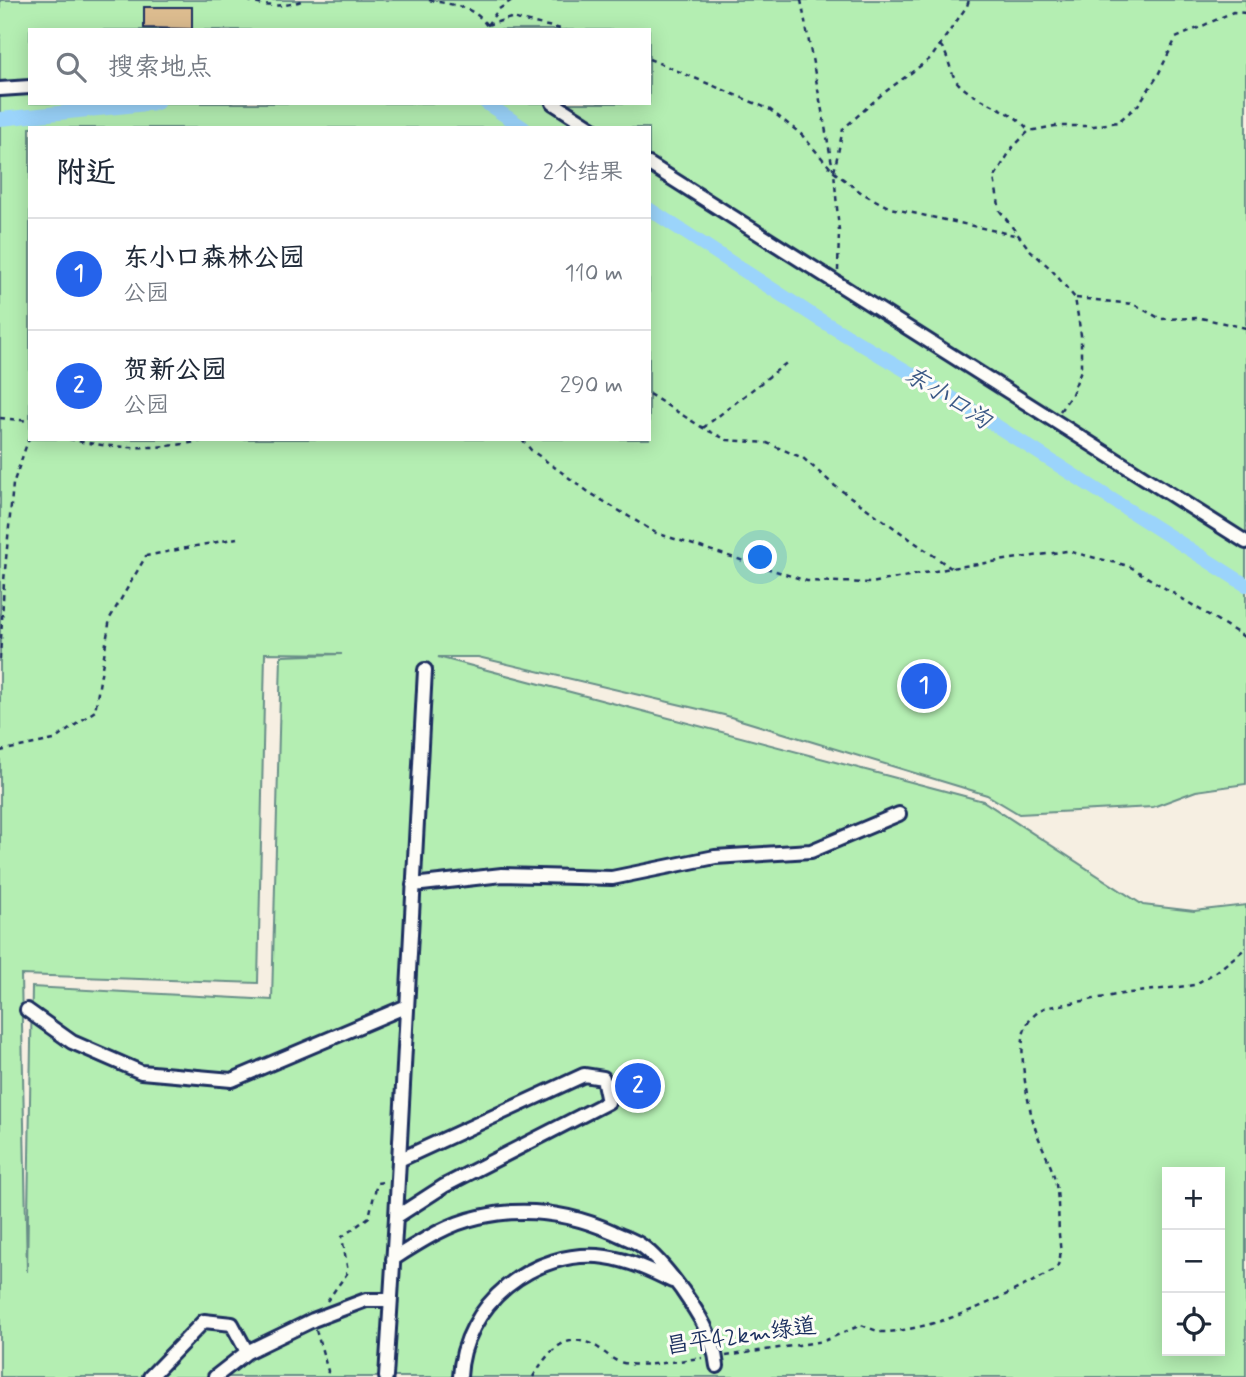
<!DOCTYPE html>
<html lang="zh">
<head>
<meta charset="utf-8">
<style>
  body { margin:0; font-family:Mynerve,"LXGW WenKai TC",sans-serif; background:#f2f2f3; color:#1f2937 }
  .controls { position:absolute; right:21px; bottom:21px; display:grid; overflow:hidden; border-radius:0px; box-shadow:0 4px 18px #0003 }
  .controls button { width:63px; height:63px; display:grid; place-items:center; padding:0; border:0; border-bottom:2px solid #e0e1e3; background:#fff; color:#1f2937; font:35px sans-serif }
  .you { position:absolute; left:761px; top:558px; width:24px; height:24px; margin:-18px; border:5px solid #fff; border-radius:50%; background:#1a73e8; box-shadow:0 0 0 10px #1a73e833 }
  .badge { display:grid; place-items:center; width:46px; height:46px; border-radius:50%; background:#2563eb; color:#fff; font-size:23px; font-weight:700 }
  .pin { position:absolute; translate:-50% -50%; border:4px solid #fff; box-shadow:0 2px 7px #0006 }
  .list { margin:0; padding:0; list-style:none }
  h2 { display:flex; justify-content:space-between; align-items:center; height:91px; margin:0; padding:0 28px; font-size:30px }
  h2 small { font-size:23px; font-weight:400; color:#747a83 }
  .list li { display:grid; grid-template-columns:46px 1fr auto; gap:21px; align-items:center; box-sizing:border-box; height:112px; padding:0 28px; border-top:2px solid #e0e1e3 }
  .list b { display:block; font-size:26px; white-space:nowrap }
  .list p { margin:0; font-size:23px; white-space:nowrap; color:#747a83 }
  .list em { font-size:23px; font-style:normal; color:#747a83 }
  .icon { flex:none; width:38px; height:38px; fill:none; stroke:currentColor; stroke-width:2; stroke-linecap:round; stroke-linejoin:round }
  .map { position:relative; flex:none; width:1246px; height:1377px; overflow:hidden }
  .search { position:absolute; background:#fff; box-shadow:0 4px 18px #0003; left:28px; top:28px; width:623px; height:77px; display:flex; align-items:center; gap:18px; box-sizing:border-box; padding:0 24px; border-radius:0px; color:#747a83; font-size:26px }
  .panel { position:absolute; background:#fff; box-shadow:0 4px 18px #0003; left:28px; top:126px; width:623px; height:315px; border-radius:0px }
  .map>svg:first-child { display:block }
  .green { fill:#b4eeb2; stroke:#688e88; stroke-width:2; fill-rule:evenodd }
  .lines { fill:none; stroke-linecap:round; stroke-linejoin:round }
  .canal { stroke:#9bd4fb; stroke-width:14 }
  .building { fill:#dcbc8f; stroke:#1b2f5e; stroke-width:2 }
  .minor-casing { stroke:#1b2f5e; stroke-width:18 }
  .path { stroke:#1b2f5e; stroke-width:2.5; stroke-dasharray:5 5; stroke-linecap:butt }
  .minor { stroke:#fdfcf7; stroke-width:12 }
  .labels { text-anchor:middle; stroke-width:6; stroke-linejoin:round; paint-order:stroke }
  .street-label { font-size:23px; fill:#1b2f5e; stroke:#fdfcf7 }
  .water-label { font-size:24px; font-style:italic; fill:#3b5885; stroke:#fdfcf7 }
</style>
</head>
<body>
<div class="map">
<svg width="1246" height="1377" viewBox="0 0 1246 1377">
  <rect width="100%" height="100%" fill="#f6efe2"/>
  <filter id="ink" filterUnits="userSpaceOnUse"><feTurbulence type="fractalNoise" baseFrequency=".0143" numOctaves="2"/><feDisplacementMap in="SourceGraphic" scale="14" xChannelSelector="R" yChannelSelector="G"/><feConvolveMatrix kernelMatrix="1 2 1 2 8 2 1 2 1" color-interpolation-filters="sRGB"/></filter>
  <g filter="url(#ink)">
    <!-- green -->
    <path class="green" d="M0,0H1246V784L1196,791L1153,807L1019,814L987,795L724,715L478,657H438L983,801L1143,905L1194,911L1246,905V1377H0ZM30,30H649V103H30ZM30,128H649V439H30ZM265,653L342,654L281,656L272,1000L32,987L27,1272L21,975L258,983ZM1167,1172H1220V1351H1167Z"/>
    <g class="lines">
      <!-- canal -->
      <path class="canal" d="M486,103L524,128
        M0,119L157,103
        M649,209L817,318L959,402L1246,585"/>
    </g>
    <!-- building -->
    <path class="building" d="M144,7H192V29L144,28Z"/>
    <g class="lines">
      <!-- minor casing -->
      <g class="minor-casing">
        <path id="minor" d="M0,89L30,87
          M553,103L592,128
          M649,164L1246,542
          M413,885L502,875L612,878L715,857L811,851L899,814
          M27,1010L72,1042L141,1072L232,1080L407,1006
          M396,1217L444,1186L608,1102L603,1078L584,1075L399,1160
          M393,1259C420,1242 447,1224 479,1217C526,1206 570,1213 613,1232C623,1237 634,1240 642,1246C657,1257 671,1275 682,1290C698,1313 714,1337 717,1366
          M150,1377L204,1321L232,1324L247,1352
          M215,1377L247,1352L313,1320L366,1300H390
          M386,1377L396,1217L425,670
          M460,1377C463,1305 534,1247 606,1257C629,1260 652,1271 672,1281"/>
      </g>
      <!-- path -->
      <path class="path" d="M247,0C262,8 288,7 303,0
        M429,0C452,5 478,6 489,30
        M801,0L833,169
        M487,25L511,18L566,30
        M487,25L499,9L512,0
        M940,45C950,56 949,74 959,84C979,104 1013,108 1029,131
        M649,59L769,109L801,134L834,172L862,193L890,208L1019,236
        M838,271L839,231L834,172L843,129L881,95L931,58L967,6L969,0
        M1076,298L1133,304L1161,319L1201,318L1246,328
        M649,394L703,428L727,440L767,443L803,458L835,486L951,568
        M1060,411L1072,394L1081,370V335L1075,298L1051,269L1029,249L1000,211L994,178L1012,148L1029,131L1055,126H1094L1118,122L1138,105L1157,77L1176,38L1233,12L1246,13
        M0,418L30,421
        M703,428L789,361
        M69,439C114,450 164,450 210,439
        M522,439L531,450L590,493L656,533L807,581L871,583L951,568L1067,551L1129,566L1246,638
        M0,659L4,581L13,484L30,435
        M0,751L54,740L95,711L110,618L146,556L237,538
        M327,1301L348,1272L342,1237L369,1217L377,1183L384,1182
        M316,1330L328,1371L327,1377
        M726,1356L824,1341L861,1325L880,1332H889C950,1325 1000,1298 1055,1270C1063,1259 1060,1247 1059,1234C1058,1216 1059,1197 1055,1180C1050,1160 1039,1143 1034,1124C1027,1101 1019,1055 1024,1032C1027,1021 1035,1013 1044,1008L1122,994L1194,985L1216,972L1246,948
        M533,1377C548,1352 565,1329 597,1347C605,1352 612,1360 620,1362C641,1369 680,1360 702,1358"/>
      <!-- minor -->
      <use href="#minor" class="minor"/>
    </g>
  </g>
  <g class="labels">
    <!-- street labels -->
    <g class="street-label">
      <text transform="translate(741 1335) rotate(-8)" y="8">昌平42km绿道</text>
    </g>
    <!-- water labels -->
    <g class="water-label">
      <text transform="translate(948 397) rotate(32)" y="8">东小口沟</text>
    </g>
  </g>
</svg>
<div class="controls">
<button>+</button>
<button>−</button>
<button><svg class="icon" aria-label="locate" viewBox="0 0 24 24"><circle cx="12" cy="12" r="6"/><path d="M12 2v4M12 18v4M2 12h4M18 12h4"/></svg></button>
</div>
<div class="you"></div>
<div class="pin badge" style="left:924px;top:686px">1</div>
<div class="pin badge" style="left:638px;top:1086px">2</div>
<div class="search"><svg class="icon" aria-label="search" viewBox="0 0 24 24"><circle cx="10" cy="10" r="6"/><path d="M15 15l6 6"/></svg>搜索地点</div>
<section class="panel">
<h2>附近<small>2个结果</small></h2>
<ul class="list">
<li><span class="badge">1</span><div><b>东小口森林公园</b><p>公园</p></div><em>110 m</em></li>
<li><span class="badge">2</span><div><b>贺新公园</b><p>公园</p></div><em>290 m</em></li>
</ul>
</section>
</div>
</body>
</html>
